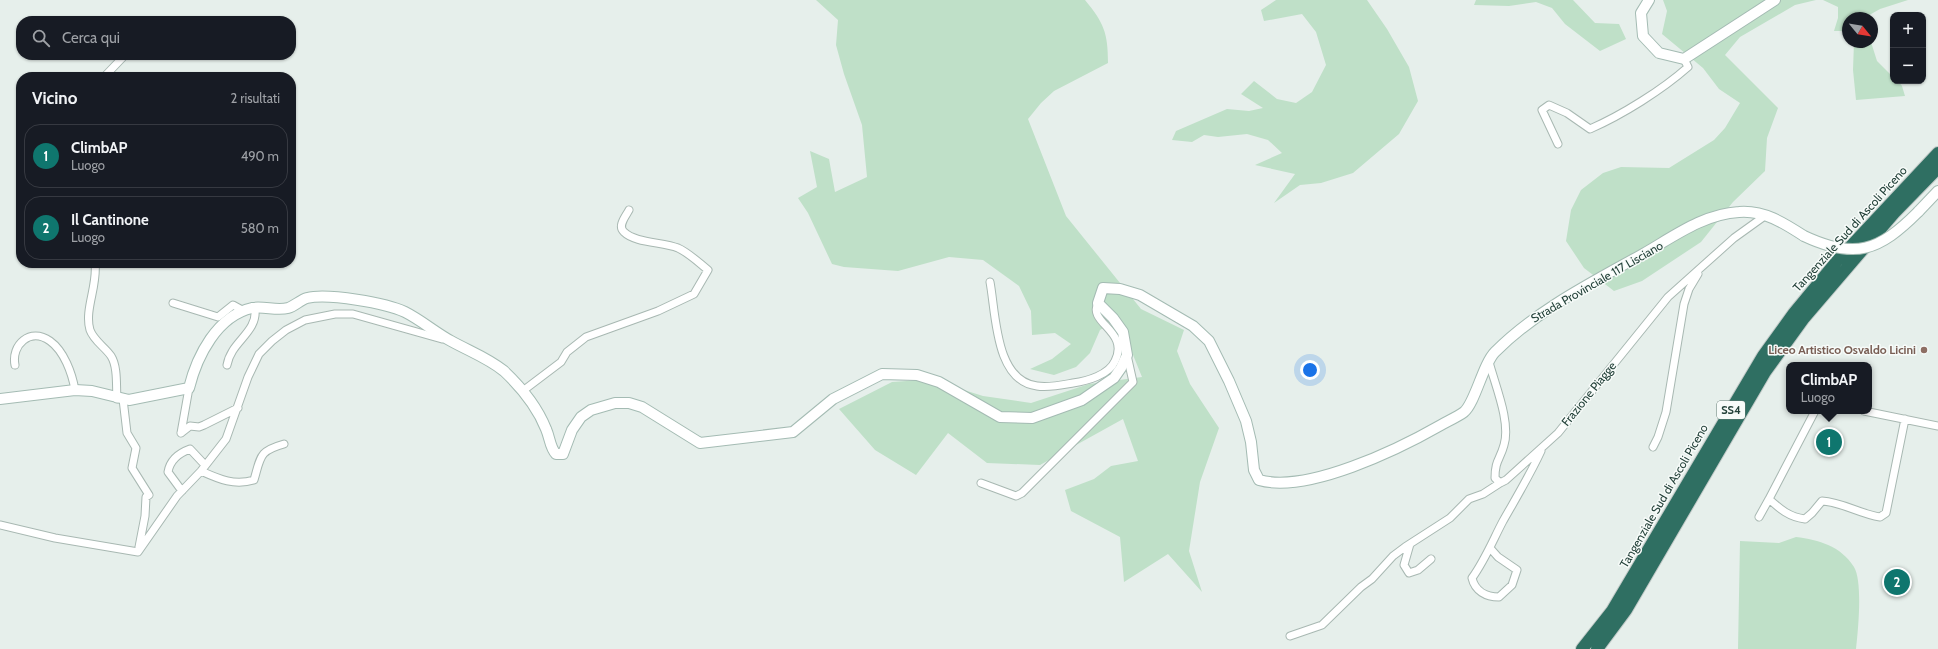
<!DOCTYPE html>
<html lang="it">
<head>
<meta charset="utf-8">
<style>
  body { margin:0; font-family:Cabin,sans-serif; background:#20242c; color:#f1f3f6 }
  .controls { position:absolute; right:12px; top:12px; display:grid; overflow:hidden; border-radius:8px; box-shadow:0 1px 3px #0004 }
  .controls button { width:36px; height:36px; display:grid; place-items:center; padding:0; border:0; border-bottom:1px solid #363941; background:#171b24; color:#f1f3f6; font:20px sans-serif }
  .compass { position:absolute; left:1842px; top:12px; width:36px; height:36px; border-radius:50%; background:#171b24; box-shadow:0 1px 3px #0004; rotate:120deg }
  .you { position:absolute; left:1310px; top:370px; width:14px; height:14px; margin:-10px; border:3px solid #fff; border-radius:50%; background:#1a73e8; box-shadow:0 0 0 6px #1a73e833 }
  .badge { display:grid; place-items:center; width:26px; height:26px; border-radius:50%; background:#0f766e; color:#fff; font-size:13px; font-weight:700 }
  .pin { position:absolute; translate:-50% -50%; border:2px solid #fff; box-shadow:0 1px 4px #0006 }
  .popup { position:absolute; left:1786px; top:362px; width:86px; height:52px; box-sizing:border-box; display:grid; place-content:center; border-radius:8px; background:#171b24; filter:drop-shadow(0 1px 3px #0005); font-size:13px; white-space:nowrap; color:#9ea1a6 }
  .popup b { font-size:15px; color:#f1f3f6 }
  .popup::after { content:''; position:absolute; left:50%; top:100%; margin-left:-8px; border:8px solid transparent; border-top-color:#171b24 }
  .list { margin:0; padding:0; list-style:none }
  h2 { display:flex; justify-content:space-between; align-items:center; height:52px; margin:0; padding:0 16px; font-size:17px }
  h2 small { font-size:13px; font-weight:400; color:#9ea1a6 }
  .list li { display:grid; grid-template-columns:26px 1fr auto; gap:12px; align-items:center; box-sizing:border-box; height:64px; margin:0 8px 8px; padding:0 8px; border:1px solid #363941; border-radius:16px }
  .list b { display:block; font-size:15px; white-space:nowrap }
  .list p { margin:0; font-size:13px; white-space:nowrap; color:#9ea1a6 }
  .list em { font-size:13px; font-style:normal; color:#9ea1a6 }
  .icon { flex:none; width:22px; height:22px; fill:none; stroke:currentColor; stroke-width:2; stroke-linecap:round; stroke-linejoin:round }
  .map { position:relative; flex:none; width:1938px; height:649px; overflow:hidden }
  .search { position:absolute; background:#171b24; box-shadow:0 1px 3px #0004; left:16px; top:16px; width:280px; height:44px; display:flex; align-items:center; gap:10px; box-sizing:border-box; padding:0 14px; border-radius:16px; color:#9ea1a6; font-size:15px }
  .panel { position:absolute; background:#171b24; box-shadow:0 1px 3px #0004; left:16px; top:72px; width:280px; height:196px; border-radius:16px }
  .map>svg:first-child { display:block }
  .green { fill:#bfe0c8 }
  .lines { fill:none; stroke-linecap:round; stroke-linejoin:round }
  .street-casing { stroke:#a8b8b2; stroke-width:9 }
  .secondary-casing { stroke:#a4bbb3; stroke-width:12 }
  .highway-casing { stroke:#c2cac8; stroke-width:14 }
  .street { stroke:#fff; stroke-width:7 }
  .secondary { stroke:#fff; stroke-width:10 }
  .highway { stroke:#2f6f62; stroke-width:12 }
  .secondary-bridge-casing { stroke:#a4bbb3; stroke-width:12; stroke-linecap:butt }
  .secondary-bridge { stroke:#fff; stroke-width:10 }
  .education-dot { fill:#8d6e63; stroke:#f7fbf9; stroke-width:1.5 }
  .labels { text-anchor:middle; stroke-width:3; stroke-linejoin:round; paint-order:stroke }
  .shield { fill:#f7fbf9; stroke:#637a73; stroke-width:1 }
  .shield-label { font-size:11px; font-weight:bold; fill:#24423a }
  .street-label { font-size:12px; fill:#24423a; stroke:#f7fbf9 }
  .education-label { font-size:12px; font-weight:bold; fill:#785e54; stroke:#f7fbf9; text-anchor:end }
</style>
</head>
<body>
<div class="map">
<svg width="1938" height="649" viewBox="0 0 1938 649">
  <rect width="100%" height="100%" fill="#e6efeb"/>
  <!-- green -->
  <path class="green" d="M816,0H1085C1104,23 1108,33 1108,63L1054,91L1041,103L1028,119L1066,216L1141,309L1184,330L1177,351L1190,384L1219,428L1200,482L1189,551L1202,592L1168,554L1124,582L1120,537L1071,511L1065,490L1094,479L1111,466L1138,461L1123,419L1040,465L987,463L948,433L916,475L875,450L839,409L892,382L921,380L948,385L983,396L1031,403L1089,384L1142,377L1118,318L1100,330L1090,353L1076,367L1054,375L1030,369L1052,359L1071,344L1055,333L1032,335L1031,311L1019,286L983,260L949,257L898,271L844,267L832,264L808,213L798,198L817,187L810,151L829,159L835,192L867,177L862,125L844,74L836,45L838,20Z
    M1276,0H1367L1387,29L1409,67L1418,101L1399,134L1353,173L1321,183L1300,185L1274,203L1295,174L1255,165L1282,153L1268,140L1247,134L1218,137L1204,135L1192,142L1172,140L1176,131L1227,109L1249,111L1263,108L1241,94L1254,81L1277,99L1296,103L1312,92L1326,65L1316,32L1302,14L1264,21L1261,10Z
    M1476,0H1573L1595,23L1619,24L1626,39L1600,51L1565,24L1552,8L1536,2L1509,6L1474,5Z
    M1663,0H1816L1795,5L1740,37L1725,55L1778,108L1767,138L1765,171L1733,202L1701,242L1642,281L1614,291L1584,268L1566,241L1571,210L1581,190L1603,173L1621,167L1669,168L1714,140L1725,128L1740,103L1719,89L1703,68L1662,34L1667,11Z
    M1823,0H1908L1880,9L1864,18H1848V31H1834L1838,18V7Z
    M1854,42H1871L1877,61L1893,77V81H1898L1902,86L1905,96L1856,100L1853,70Z
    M1796,537C1819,540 1841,546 1854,567C1863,582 1858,631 1856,649H1738L1740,541L1779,543Z"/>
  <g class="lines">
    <!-- street casing -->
    <g class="street-casing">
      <path id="street" d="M104,77L125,55
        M1558,144L1542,110L1549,105L1567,113L1590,129C1622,115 1662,90 1688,67L1684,59
        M95,263C98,285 84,310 90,330C94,341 105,347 111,356C118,367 116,386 117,399
        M990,282C996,314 995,381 1037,386C1048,388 1062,385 1073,383C1087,381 1109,375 1115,361C1130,331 1087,323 1098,303
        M173,303L218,317L233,305L244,311
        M1489,362C1495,385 1511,422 1504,445C1500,460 1495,460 1495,478L1500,483L1506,480L1558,433L1668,297L1734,238L1766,215
        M15,365C11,345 30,327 50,341C64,351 72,373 75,390
        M227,365C231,341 258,333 255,308
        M524,390L561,362L567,352L586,337L658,311L694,294L708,270C698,262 689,253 678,248C663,242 635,243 624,232C617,226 626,216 629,210
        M123,399L127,433L136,448L132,468L149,495L146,497L145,516L139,547
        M1815,411L1769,499C1780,509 1789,517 1805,519L1812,513L1822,501C1842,502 1860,514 1880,517L1886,513L1905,419
        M1864,411L1938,426
        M181,433L190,426L199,427L204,425L238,408
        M181,433L189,388
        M1653,447L1658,437L1666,412L1684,304L1689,289L1698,274
        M201,471C219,479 234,486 254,480C261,456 259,451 284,444
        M981,483L1016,496L1022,493L1133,382L1127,355
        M182,491L168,472C170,460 179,453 190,449L205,465
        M1759,517L1769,499
        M0,525L55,538L138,552L177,496L201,471L226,439L248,377L259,354L272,341L286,330L305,320L335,314H353L442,339
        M1410,544L1404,565L1409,573L1418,570L1431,559
        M1490,548L1498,557L1517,570L1512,585L1499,597C1486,597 1475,591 1472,578C1485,560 1493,540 1503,521C1516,498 1530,475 1541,451
        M1290,636L1322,625L1361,587L1372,579L1393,556L1405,547L1450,518L1469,499L1483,494L1500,483"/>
    </g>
    <!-- secondary casing -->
    <g class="secondary-casing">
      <path id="secondary" d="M1649,0L1641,13L1643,36L1659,53L1684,59L1775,0
        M1918,212L1938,191
        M0,399L75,390L92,391L129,400L189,388C197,356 217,316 252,308C264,306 277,311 288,308C295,306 300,300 307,298C328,293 386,303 405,312C421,320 436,333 451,341C469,351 488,358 504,371C522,388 537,406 546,429C550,438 550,448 556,454H563L572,430L581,417L591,410L615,403H629L642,407L700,443L793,432L833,399L882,374L917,375L939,382L1000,417L1032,418L1082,400L1114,378L1121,368L1127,355L1123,332L1113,318L1098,303L1103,288L1120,289L1140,295L1193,326L1209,341L1229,381L1246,421L1251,442L1254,470L1259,480C1307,494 1399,449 1441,425C1448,421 1457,417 1464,412C1475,403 1483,364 1495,352C1537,310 1591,283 1643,254C1673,237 1703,214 1739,212C1764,210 1784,223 1804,236"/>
    </g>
    <!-- highway casing -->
    <g class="highway-casing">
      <path id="highway" d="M1582,649L1612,611L1763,356L1794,313L1837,261L1938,153
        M1597,649L1626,610L1765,372L1804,318L1894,213L1938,168"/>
    </g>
    <!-- street -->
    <use href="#street" class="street"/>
    <!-- secondary -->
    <use href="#secondary" class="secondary"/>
    <!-- highway -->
    <use href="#highway" class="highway"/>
    <!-- secondary-bridge casing -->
    <g class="secondary-bridge-casing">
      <path id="secondary-bridge" d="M1804,236C1855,260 1879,251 1918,212"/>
    </g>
    <!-- secondary-bridge -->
    <use href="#secondary-bridge" class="secondary-bridge"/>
  </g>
  <!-- markers -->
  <circle class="education-dot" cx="1924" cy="350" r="4"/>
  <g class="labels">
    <!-- shield labels -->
    <rect class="shield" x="1717" y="401" width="28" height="18" rx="3"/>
    <g class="shield-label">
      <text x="1731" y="414">SS4</text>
    </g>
    <!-- street labels -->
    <g class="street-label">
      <text transform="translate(1850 229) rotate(-48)" y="4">Tangenziale Sud di Ascoli Piceno</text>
      <text transform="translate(1597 282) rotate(-30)" y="4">Strada Provinciale 117 Lisciano</text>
      <text transform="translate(1589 394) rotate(-51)" y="4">Frazione Piagge</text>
      <text transform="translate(1664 496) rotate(-60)" y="4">Tangenziale Sud di Ascoli Piceno</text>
    </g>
    <!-- education labels -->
    <g class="education-label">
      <text x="1916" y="354">Liceo Artistico Osvaldo Licini</text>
    </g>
  </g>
</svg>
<div class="controls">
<button>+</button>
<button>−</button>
</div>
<svg class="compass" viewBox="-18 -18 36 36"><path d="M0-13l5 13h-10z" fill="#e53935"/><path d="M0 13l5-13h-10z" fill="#9ea1a6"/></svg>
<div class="you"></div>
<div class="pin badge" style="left:1829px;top:442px">1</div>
<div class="popup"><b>ClimbAP</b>Luogo</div>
<div class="pin badge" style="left:1897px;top:582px">2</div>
<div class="search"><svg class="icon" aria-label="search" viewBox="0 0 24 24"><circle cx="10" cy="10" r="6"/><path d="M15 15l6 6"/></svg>Cerca qui</div>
<section class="panel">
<h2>Vicino<small>2 risultati</small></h2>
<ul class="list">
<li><span class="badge">1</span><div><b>ClimbAP</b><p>Luogo</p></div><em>490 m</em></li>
<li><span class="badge">2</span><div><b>Il Cantinone</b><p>Luogo</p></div><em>580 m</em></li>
</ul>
</section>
</div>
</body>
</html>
